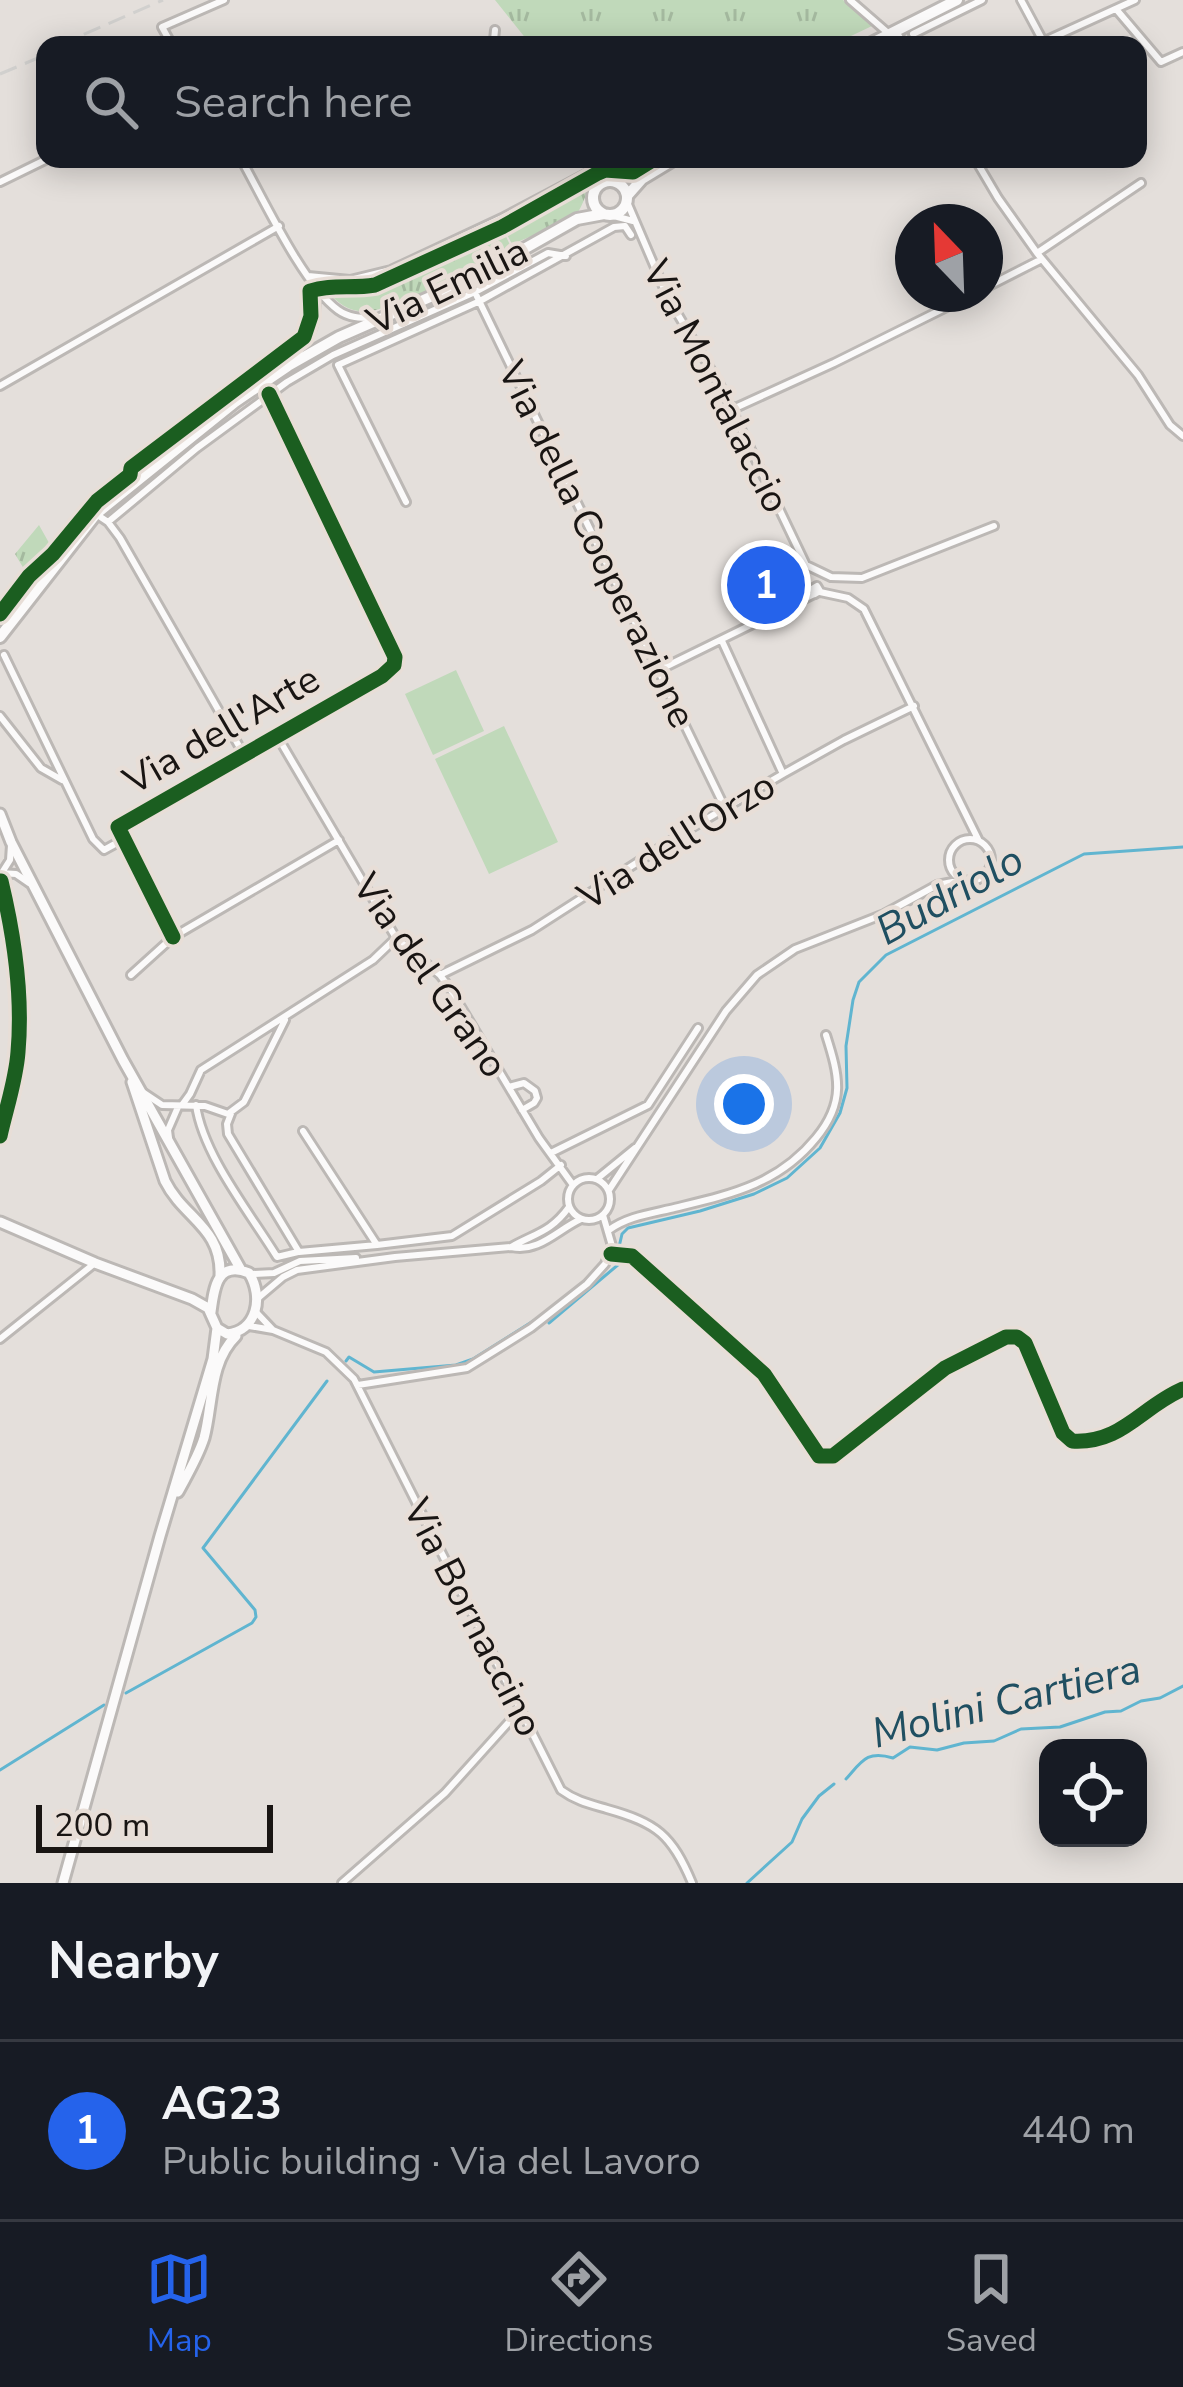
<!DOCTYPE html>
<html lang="en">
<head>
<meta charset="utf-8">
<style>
  body { margin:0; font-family:"Nunito Sans",sans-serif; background:#20242c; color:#f1f3f6 }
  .controls { position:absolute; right:36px; bottom:36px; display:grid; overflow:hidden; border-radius:24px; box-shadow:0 6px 30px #0003 }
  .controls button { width:108px; height:108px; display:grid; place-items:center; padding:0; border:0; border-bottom:3px solid #363941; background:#171b24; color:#f1f3f6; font:60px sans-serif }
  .compass { position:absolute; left:895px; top:204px; width:108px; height:108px; border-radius:50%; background:#171b24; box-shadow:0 6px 30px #0003; rotate:337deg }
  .scale { position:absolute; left:36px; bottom:30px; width:237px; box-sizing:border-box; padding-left:12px; border:6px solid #191513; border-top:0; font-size:33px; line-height:42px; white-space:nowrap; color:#191513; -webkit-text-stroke:9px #e8ded7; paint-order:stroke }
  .you { position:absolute; left:744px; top:1104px; width:42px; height:42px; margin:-30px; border:9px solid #fff; border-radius:50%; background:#1a73e8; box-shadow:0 0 0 18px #1a73e833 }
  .badge { display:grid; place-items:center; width:78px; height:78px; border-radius:50%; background:#2563eb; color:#fff; font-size:39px; font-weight:700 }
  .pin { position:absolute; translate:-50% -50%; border:6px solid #fff; box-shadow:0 3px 12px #0006 }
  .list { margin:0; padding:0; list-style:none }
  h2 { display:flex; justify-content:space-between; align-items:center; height:156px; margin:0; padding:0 48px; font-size:51px }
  h2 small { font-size:39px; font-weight:400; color:#9ea1a6 }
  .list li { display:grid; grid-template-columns:78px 1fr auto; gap:36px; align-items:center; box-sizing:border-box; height:180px; padding:0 48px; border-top:3px solid #363941 }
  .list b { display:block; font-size:45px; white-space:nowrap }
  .list p { margin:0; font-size:39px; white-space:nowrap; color:#9ea1a6 }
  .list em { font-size:39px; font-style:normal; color:#9ea1a6 }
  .icon { flex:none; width:66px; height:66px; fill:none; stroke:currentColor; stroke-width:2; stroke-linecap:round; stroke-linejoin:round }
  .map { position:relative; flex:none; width:1183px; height:1883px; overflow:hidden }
  .search { position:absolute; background:#171b24; box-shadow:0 6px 30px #0003; left:36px; right:36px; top:36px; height:132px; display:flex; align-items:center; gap:30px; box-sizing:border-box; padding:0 42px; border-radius:24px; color:#9ea1a6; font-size:45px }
  .sheet { height:336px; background:#171b24 }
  nav { display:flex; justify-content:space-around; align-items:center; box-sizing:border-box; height:168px; border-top:3px solid #363941; background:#171b24; font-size:33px; color:#9ea1a6 }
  nav a { display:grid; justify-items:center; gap:6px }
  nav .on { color:#2563eb }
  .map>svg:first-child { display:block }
  .grass { fill:url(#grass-tufts) }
  .pitch { fill:#c0d9ba }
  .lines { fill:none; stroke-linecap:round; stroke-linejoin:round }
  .stream { stroke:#60b5d0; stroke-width:3 }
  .street-casing { stroke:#bcb8b5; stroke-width:12 }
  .secondary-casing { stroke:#bcb8b5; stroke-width:15 }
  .primary-casing { stroke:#bcb8b5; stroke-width:16 }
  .street { stroke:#fbfafa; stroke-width:6 }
  .secondary { stroke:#fbfafa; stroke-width:9 }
  .primary { stroke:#fbfafa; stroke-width:10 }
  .rail { stroke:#d1d0ce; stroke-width:3; stroke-dasharray:18 9; stroke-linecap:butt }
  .cycleway-casing { stroke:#e8ded7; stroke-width:22 }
  .cycleway { stroke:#1b5e20; stroke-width:15 }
  .labels { text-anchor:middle; stroke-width:9; stroke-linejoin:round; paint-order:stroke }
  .street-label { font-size:39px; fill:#191513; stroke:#e8ded7 }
  .water-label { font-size:42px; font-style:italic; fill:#204f61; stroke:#e8ded7 }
</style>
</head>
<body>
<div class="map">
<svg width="1183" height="1883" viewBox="0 0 1183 1883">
  <defs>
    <pattern id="grass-tufts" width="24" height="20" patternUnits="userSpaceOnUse" patternTransform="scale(3)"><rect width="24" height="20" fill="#c0d9ba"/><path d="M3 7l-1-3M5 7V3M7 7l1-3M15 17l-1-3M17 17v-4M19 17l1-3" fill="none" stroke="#a4b99f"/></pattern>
  </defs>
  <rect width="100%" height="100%" fill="#e4dfdb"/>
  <!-- grass -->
  <path class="grass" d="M495,0H843L872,26L832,45H531Z
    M658,159H663C653,166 640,177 627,178C617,178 608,172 598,178C587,185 585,202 578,212L539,236L537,234L512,244L504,229L602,173L634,174Z
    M503,230L510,245L492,261L387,310L385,307C360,317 342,310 326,289H358L391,281Z
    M39,525L53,550L27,574L15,554Z"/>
  <!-- pitch -->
  <path class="pitch" d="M456,670L484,731L433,755L405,694Z
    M504,726L558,842L489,874L435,759Z"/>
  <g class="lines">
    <!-- stream -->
    <path class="stream" d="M619,1247L622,1234L628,1228L700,1211L754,1194L787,1178L820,1148L840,1113L847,1088L846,1046L853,1000L859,982L886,955L1084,854L1183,847
      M549,1323L619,1264
      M346,1361L349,1357L374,1372L456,1365L473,1359L538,1318
      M126,1693L252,1623L256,1617L255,1610L203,1548L327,1381
      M0,1770L104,1705
      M846,1779C862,1761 867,1750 893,1758L910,1747L937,1750L964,1743L994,1741L1021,1729L1060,1727L1105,1712L1121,1711L1141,1701L1160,1698L1183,1686
      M747,1883L792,1842L802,1819L819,1796L834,1784"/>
    <!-- street casing -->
    <g class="street-casing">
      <path id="street" d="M850,0L888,33
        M1021,0L1043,41
        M1116,9L1161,62L1183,52
        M896,31L904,45
        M913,34L982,0
        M172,45L162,27L224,0
        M483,45L494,40L495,30
        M1036,45L1135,0
        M241,159C263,198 303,285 338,310C349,318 360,318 374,318
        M975,159L998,198L1037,253L1138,375L1170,425L1183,436
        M0,182L47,159
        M627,202L668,298L720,385L806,565L831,577L862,578L994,526
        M610,215L633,221
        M1037,253L1141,183
        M308,276L350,280L391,270L502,218L612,160
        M469,280L725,808
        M985,288L1042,259
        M295,357C315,332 316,320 316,289
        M338,365L480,301L614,227L625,226L631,235
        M338,365L406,502
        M0,386L279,226
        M733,409L834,363L973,294
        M96,514L108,522L120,538L243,753
        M108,522L197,448L287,382L333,355L475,292L548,253L566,256
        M817,586L820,591L815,594L812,589Z
        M820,592L848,598L864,609L979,841
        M722,641L783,774
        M4,655L93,839L104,850L124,839
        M659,670L814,594
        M0,716L41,768L62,780
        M276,734L396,938L440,975L449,987L539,1138L573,1185
        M949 860a21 21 0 1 1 42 0a21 21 0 1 1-42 0Z
        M3,871L10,860L11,845
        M0,873L16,874L29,883
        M173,937L118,827L382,676L394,665L395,657L269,394
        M131,975L173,937L339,840
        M440,975L532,930L686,831L783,774L844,740L914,706
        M509,1087L524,1083L535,1091L537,1098L534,1103L522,1110
        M144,1093L162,1105L205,1106L228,1114L244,1102L285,1020
        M182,1105L190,1094L201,1070L373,960L396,938
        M196,1105C203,1155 250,1213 277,1257L298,1252
        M232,1111L227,1124L228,1134L299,1252L377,1245
        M303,1131L377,1245L452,1236L541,1181L561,1165
        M169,1138L168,1130L178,1107
        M551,1153L648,1105L698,1028
        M568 1199a21 21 0 1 1 42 0a21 21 0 1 1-42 0Z
        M597,1179L635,1148
        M609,1190L726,1011L757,975L795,949L884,914L937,885L963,880
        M609,1230C627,1217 648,1214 670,1209C727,1195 777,1186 816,1138C846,1102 839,1076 826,1035
        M511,1247C536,1233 551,1232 569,1207
        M611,1254L632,1256L764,1374L819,1456H833L945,1368L1006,1337H1017L1025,1343L1063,1433L1072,1441C1122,1444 1141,1407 1183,1389
        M252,1274L274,1273L300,1261L356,1258
        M257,1299L283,1277L297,1270L395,1257L511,1247C539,1253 557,1230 581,1219
        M249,1326L273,1330L255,1311
        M273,1330L326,1352L354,1379L561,1790C576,1801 590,1804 607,1809C657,1823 672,1835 692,1883
        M0,1339L95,1263
        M358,1385L467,1368L531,1328L587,1284L605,1264L612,1246L603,1215
        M342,1883L445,1793L509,1722L521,1714"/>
    </g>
    <!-- secondary casing -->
    <g class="secondary-casing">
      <path id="secondary" d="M0,814L11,842L123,1060L241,1270
        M132,1082L165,1181C184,1219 222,1227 220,1276
        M0,1222L95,1263L192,1299L208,1308L217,1328L227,1334C257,1331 264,1297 249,1273C217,1260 214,1288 211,1312
        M178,1492C187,1475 198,1457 204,1438C213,1405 209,1362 236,1336
        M63,1883L160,1536L213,1359L217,1328"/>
    </g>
    <!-- primary casing -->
    <g class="primary-casing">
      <path id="primary" d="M868,45L957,0
        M593 198a17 17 0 1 1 34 0a17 17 0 1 1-34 0Z
        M627,196L642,179L675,159
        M0,637L96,514L235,402L288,366L339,337L469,280L577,219L604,214"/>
    </g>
    <!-- street -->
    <use href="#street" class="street"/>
    <!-- secondary -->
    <use href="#secondary" class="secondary"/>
    <!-- primary -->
    <use href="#primary" class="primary"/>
    <!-- rail -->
    <path class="rail" d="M59,45L163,0
      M0,74L45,55"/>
    <!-- cycleway casing -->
    <g class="cycleway-casing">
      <path id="cycleway" d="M0,614L29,576L53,554L97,501L130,475L131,468L304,337L311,316L310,291C331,284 353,289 375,285L502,227L598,173L605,170L633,172L654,159
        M173,937L118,827L382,676L394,665L395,657L269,394
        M0,1136C6,1109 16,1080 18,1052C23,995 14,935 1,881
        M611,1254L632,1256L764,1374L819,1456H833L945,1368L1006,1337H1017L1025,1343L1063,1433L1072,1441C1122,1444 1141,1407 1183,1389"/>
    </g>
    <!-- cycleway -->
    <use href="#cycleway" class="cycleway"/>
  </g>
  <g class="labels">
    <!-- street labels -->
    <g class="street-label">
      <text transform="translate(447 285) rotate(-26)" y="14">Via Emilia</text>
      <text transform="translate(717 386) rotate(63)" y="14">Via Montalaccio</text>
      <text transform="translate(598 544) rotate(64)" y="14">Via della Cooperazione</text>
      <text transform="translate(221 729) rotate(-30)" y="14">Via dell'Arte</text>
      <text transform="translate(676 840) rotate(-32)" y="14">Via dell'Orzo</text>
      <text transform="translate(431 975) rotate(55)" y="14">Via del Grano</text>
      <text transform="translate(474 1617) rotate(63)" y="14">Via Bornaccino</text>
    </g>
    <!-- water labels -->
    <g class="water-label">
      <text transform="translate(949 894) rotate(-29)" y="15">Budriolo</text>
      <text transform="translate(1006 1700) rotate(-14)" y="15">Molini Cartiera</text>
    </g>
  </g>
</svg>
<div class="controls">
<button><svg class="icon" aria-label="locate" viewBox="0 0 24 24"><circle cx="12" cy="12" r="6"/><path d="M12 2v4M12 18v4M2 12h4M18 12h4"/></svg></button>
</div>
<svg class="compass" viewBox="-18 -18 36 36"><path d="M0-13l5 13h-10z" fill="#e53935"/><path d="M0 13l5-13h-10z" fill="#9ea1a6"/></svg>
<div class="scale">200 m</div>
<div class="you"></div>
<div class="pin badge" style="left:766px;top:585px">1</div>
<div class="search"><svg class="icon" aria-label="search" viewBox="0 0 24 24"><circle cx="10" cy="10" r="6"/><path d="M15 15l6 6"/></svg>Search here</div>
</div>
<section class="sheet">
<h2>Nearby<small></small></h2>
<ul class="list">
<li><span class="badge">1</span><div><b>AG23</b><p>Public building · Via del Lavoro</p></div><em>440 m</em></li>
</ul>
</section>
<nav>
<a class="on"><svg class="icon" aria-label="map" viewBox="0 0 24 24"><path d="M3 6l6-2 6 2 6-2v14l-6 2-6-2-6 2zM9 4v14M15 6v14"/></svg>Map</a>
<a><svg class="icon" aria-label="directions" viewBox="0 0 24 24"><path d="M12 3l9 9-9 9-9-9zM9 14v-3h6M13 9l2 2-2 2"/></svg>Directions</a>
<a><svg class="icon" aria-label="saved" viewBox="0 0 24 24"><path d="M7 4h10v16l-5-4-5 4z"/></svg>Saved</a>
</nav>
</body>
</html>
